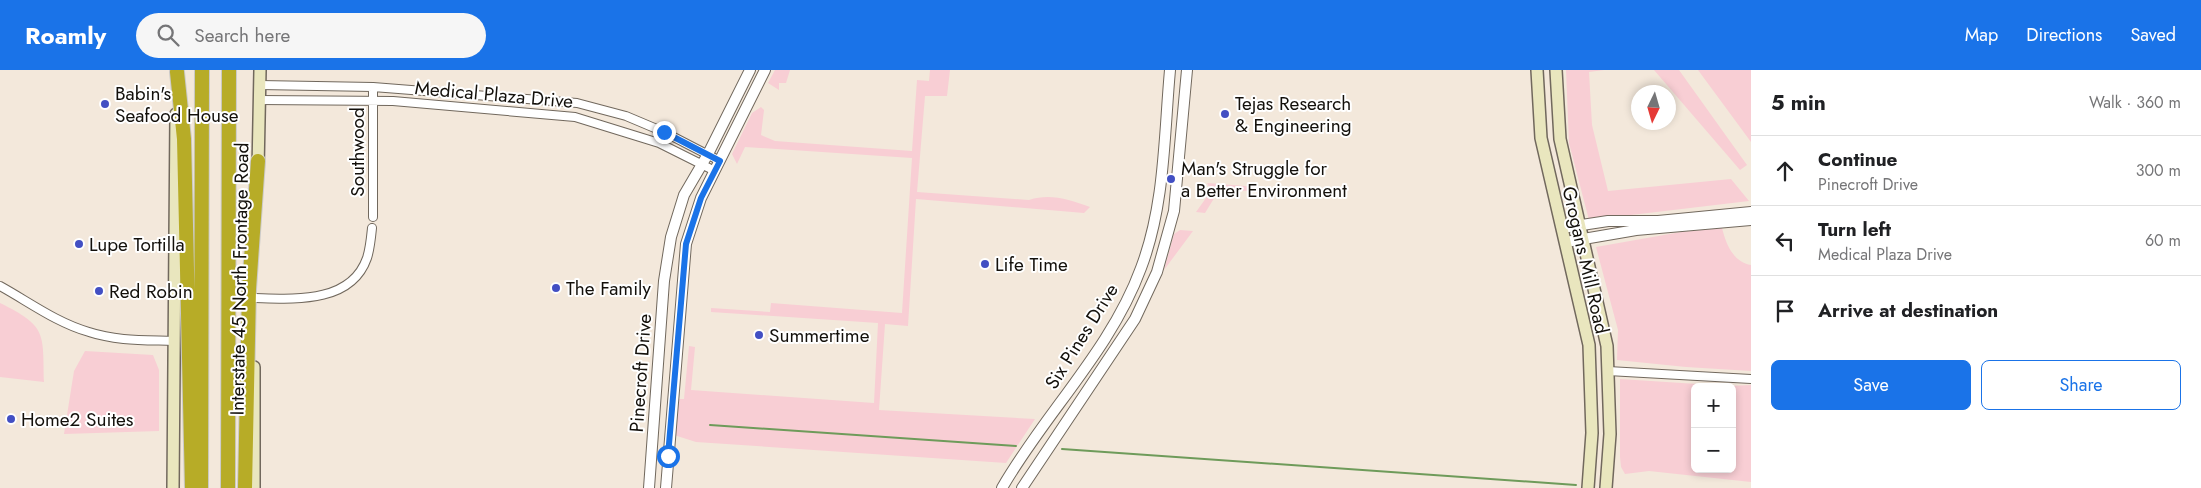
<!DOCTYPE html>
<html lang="en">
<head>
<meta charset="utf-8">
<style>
  body { margin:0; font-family:Jost,sans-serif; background:#f6f6f6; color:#202124 }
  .controls { position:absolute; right:15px; bottom:15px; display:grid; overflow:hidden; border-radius:8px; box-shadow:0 2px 8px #0003 }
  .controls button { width:45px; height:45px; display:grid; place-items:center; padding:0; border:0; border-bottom:1px solid #e0e0e0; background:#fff; color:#202124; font:25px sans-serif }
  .compass { position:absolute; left:1631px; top:15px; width:45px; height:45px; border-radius:50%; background:#fff; box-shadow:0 2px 8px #0003; rotate:185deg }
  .stop { position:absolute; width:15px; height:15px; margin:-11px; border:4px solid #1a73e8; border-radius:50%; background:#fff }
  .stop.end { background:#1a73e8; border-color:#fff; box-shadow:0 1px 5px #0008 }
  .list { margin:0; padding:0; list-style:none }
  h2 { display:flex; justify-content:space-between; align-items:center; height:65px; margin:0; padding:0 20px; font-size:21px }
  h2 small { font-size:16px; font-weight:400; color:#757577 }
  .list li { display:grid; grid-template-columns:32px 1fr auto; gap:15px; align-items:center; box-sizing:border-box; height:70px; padding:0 20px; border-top:1px solid #e0e0e0 }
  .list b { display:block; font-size:19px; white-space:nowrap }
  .list p { margin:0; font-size:16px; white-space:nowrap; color:#757577 }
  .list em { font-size:16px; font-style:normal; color:#757577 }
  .actions { display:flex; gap:10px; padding:15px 20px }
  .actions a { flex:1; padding:11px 0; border:1px solid #1a73e8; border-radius:8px; text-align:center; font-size:18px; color:#1a73e8 }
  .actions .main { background:#1a73e8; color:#fff }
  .icon { flex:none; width:28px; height:28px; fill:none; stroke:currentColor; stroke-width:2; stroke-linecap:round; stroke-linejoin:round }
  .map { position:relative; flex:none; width:1751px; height:418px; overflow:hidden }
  header { display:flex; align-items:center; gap:30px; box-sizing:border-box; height:70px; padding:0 25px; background:#1a73e8; color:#fff }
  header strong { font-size:24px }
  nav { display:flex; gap:28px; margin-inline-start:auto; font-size:18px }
  .search { width:350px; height:45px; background:#f6f6f6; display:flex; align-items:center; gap:12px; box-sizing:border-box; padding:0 18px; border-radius:28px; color:#757577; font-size:19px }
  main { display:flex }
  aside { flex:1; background:#fff }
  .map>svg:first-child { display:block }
  .green { fill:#f8ced4; fill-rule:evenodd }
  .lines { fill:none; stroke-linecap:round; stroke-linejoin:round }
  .stream { stroke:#6e9b5a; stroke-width:2 }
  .minor-casing { stroke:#71685d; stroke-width:10 }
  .tertiary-casing { stroke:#71685d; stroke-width:12 }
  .secondary-casing { stroke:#71685d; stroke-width:14 }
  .motorway-casing { stroke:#cbcac9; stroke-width:16 }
  .minor { stroke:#fff; stroke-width:8 }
  .tertiary { stroke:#fff; stroke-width:10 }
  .secondary { stroke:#e9e6be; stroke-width:11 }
  .motorway { stroke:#b7ac27; stroke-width:14 }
  .route { stroke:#1a73e8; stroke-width:6 }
  .poi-dot { fill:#424fc3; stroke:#fff; stroke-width:2 }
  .labels { text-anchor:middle; stroke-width:4; stroke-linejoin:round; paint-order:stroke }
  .poi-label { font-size:19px; fill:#13100b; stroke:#fff; text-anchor:start }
  .street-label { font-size:19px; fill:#13100b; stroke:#fff }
</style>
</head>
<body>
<header>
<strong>Roamly</strong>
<div class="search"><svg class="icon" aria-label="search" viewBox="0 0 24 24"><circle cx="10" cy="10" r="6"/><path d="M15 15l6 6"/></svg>Search here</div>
<nav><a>Map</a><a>Directions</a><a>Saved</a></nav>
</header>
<main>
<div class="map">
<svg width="1751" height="418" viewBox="0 0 1751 418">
  <rect width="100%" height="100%" fill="#f3e8db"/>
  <!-- green -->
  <path class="green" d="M775,0H790L786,13H779V20L768,13Z
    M930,0H950L947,26H925L917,122L1029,130C1051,123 1069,130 1090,137L1084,143L916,129L908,256L885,254L879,340L1035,349L1006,393L696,372L674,365L676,329H684L689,276L695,277L691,320L874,333L878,253L711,242V238L770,242L771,233L902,243L912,88L745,77L737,94L732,84L752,43L761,37L764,40L761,65L775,71L912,81L917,10L929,11Z
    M1566,0H1604L1589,2L1592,55L1608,121L1731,109L1749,131L1589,150L1569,73Z
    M1654,0H1679L1747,95L1740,100Z
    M1698,0H1751V72Z
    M1207,113L1270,118L1266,122C1250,120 1236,123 1221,117L1205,143L1196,142L1211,121Z
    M1722,158C1726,174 1733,192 1751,195V301L1686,297L1617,290L1618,260L1596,177L1681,162Z
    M1180,160L1193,161L1164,200L1174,164Z
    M0,233C47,256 43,263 44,312L0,307Z
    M85,281L153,285L159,300V361L64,364L74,301Z
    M1620,309L1728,316L1751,315V412L1649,401L1625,404L1621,397L1620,387ZM1695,317H1732V399H1695Z"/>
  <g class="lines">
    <!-- stream -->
    <path class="stream" d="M710,355L1016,376
      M1062,379L1576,415"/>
    <!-- minor casing -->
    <g class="minor-casing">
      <path id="minor" d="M260,15L373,17L577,33L626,46L664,62L720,91
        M373,17V147
        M259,30L393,31L575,47L659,73L715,101
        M0,216C29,232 57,253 89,262C116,271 145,270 173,271
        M255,228C293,229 351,234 367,188C370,179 371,168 372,158
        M1608,301L1751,309"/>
    </g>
    <!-- tertiary casing -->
    <g class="tertiary-casing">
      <path id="tertiary" d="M1562,158L1608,151H1658L1751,142
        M1566,172L1636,160L1751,150
        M649,418L664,211L671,167L684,125L708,84L750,0
        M666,418L686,174L701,128L765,0
        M1002,418C1045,343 1111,280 1141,198C1165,135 1164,66 1170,0
        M1022,418L1135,249L1157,202L1174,141L1187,0"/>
    </g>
    <!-- secondary casing -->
    <g class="secondary-casing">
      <path id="secondary" d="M1537,0L1541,68L1589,275L1592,363L1588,418
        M1556,0L1560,69L1607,276L1610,364L1606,418
        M258,99L260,0
        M173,418L176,44
        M254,418V297"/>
    </g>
    <!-- motorway casing -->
    <g class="motorway-casing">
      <path id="motorway" d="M177,2L184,69L192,418
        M201,418L202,0
        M228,418L229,0
        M245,418L249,219L258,91"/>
    </g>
    <!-- minor -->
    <use href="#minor" class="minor"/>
    <!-- tertiary -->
    <use href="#tertiary" class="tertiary"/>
    <!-- secondary -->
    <use href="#secondary" class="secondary"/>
    <!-- motorway -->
    <use href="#motorway" class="motorway"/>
  </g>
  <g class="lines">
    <!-- route -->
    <path class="route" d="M664,62L720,91L701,128L686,174L668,386"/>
  </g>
  <!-- markers -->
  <g class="poi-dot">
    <circle cx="105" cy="34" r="5"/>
    <circle cx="1225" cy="44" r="5"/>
    <circle cx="1171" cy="109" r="5"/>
    <circle cx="79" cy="174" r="5"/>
    <circle cx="985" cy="194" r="5"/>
    <circle cx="556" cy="218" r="5"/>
    <circle cx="99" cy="221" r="5"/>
    <circle cx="759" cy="265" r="5"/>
    <circle cx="11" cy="349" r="5"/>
  </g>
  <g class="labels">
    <!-- poi labels -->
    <g class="poi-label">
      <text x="115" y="30">Babin's<tspan x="115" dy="22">Seafood House</tspan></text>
      <text x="1235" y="40">Tejas Research<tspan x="1235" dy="22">&amp; Engineering</tspan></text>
      <text x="1181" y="105">Man's Struggle for<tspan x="1181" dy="22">a Better Environment</tspan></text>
      <text x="89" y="181">Lupe Tortilla</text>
      <text x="995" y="201">Life Time</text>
      <text x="566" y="225">The Family</text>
      <text x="109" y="228">Red Robin</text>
      <text x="769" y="272">Summertime</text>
      <text x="21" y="356">Home2 Suites</text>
    </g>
    <!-- street labels -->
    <g class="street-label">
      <text transform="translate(494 24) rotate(5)" y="7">Medical Plaza Drive</text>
      <text transform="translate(357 82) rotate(-90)" y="7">Southwood</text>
      <text transform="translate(1586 190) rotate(77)" y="7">Grogans Mill Road</text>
      <text transform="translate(239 209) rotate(-89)" y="7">Interstate 45 North Frontage Road</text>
      <text transform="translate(1081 266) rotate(-58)" y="7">Six Pines Drive</text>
      <text transform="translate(640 303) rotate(-86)" y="7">Pinecroft Drive</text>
    </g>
  </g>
</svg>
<div class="controls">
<button>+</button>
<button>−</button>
</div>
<svg class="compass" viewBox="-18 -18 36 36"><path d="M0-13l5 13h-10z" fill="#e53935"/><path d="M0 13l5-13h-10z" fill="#757577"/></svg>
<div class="stop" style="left:668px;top:386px"></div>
<div class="stop end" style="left:664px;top:62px"></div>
</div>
<aside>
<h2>5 min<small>Walk · 360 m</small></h2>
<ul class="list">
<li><svg class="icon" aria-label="ahead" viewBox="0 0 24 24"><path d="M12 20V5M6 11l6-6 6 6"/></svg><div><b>Continue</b><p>Pinecroft Drive</p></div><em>300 m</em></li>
<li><svg class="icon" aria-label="left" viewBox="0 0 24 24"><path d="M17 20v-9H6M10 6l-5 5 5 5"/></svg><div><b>Turn left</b><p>Medical Plaza Drive</p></div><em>60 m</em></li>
<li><svg class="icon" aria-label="arrive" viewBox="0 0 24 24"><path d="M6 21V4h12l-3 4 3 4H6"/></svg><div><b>Arrive at destination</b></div></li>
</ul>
<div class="actions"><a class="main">Save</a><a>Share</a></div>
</aside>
</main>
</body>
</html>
